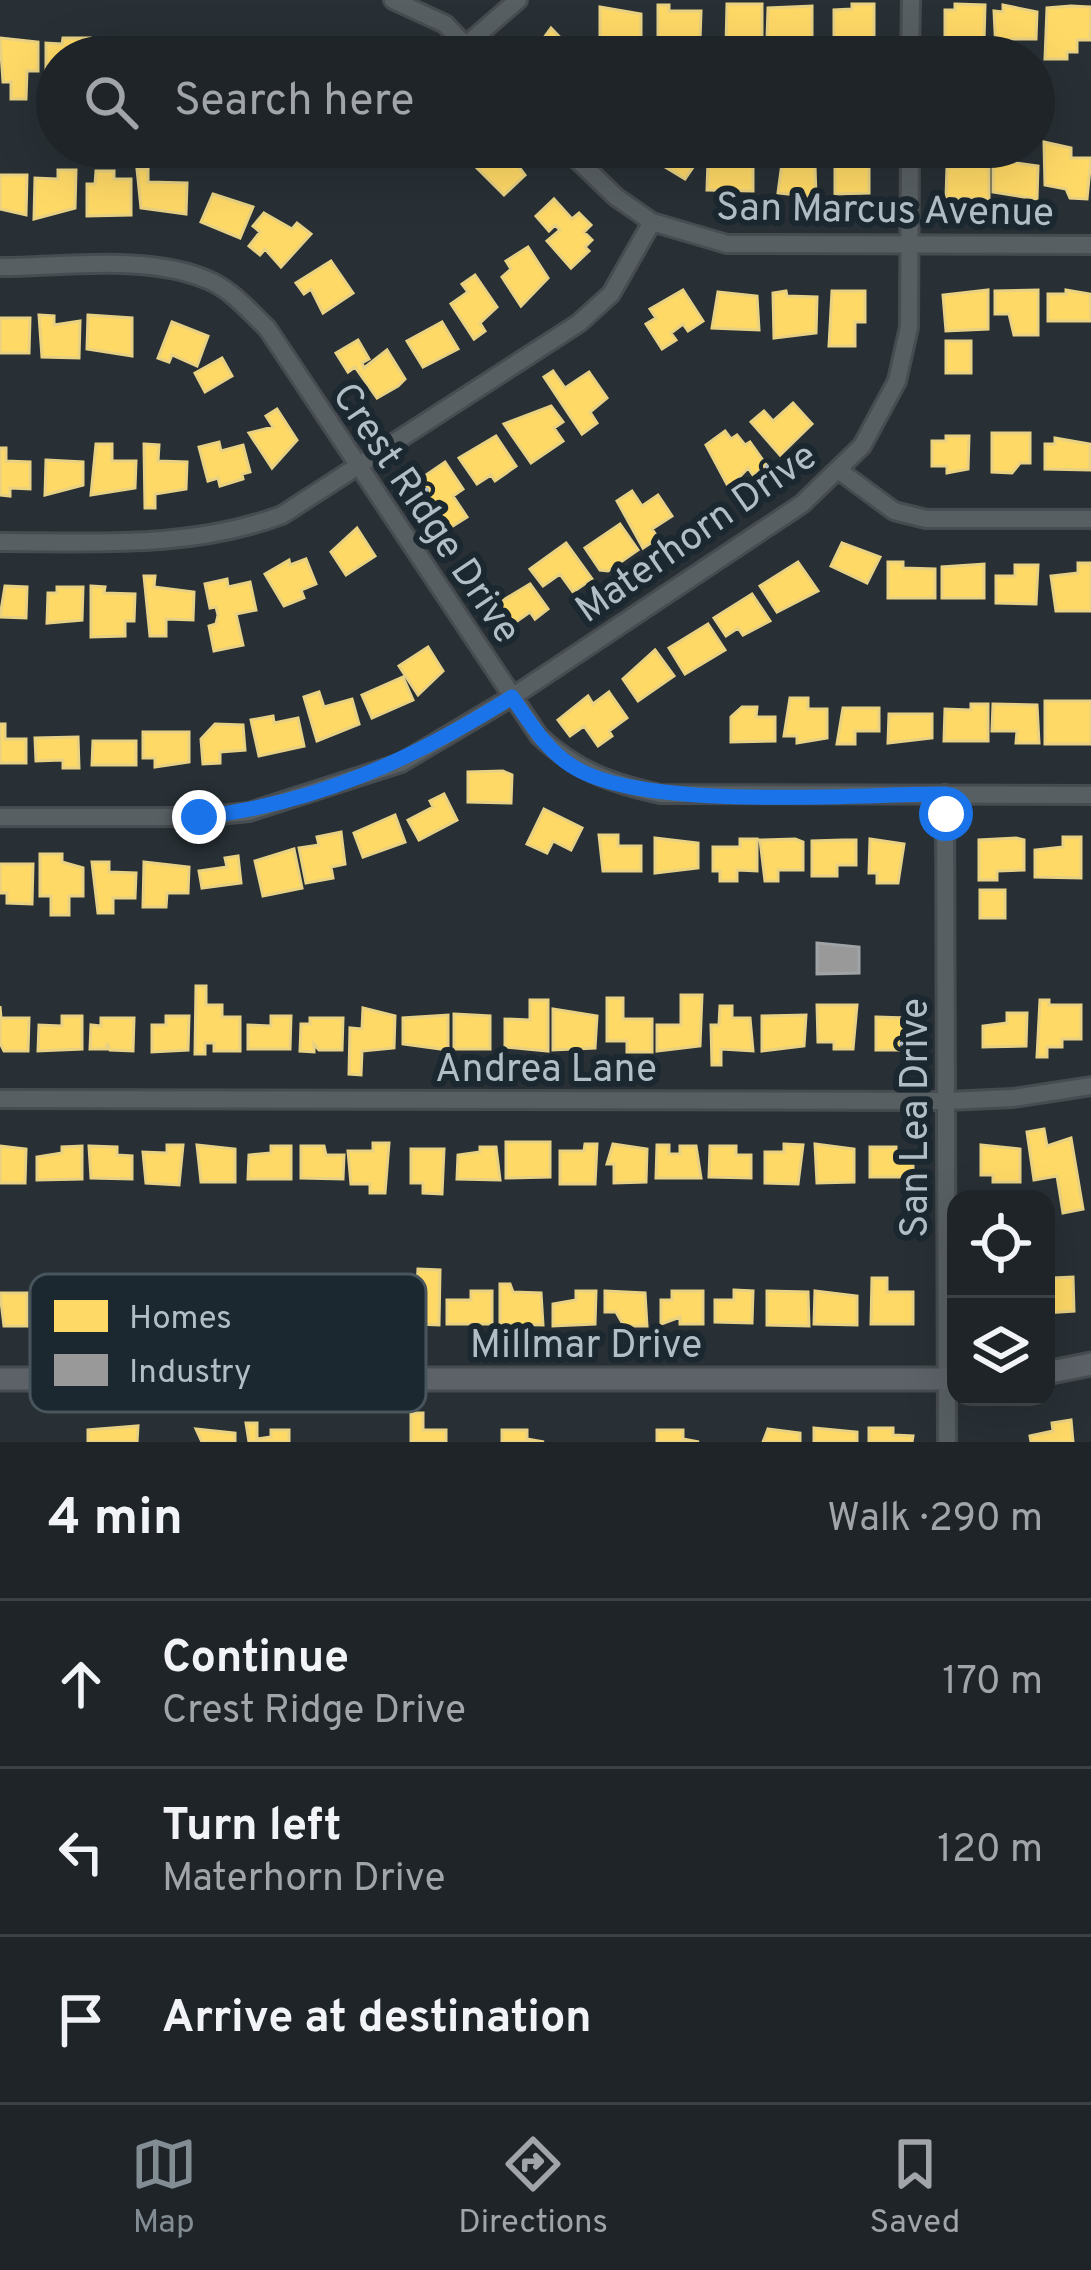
<!DOCTYPE html>
<html lang="en">
<head>
<meta charset="utf-8">
<style>
  body { margin:0; font-family:Overpass,sans-serif; background:#2b3034; color:#f1f3f6 }
  .controls { position:absolute; right:36px; bottom:36px; display:grid; overflow:hidden; border-radius:24px; box-shadow:0 12px 48px #0002 }
  .controls button { width:108px; height:108px; display:grid; place-items:center; padding:0; border:0; border-bottom:3px solid #3c4145; background:#1e2428; color:#f1f3f6; font:60px sans-serif }
  .stop { position:absolute; width:36px; height:36px; margin:-27px; border:9px solid #1a73e8; border-radius:50%; background:#fff }
  .stop.end { background:#1a73e8; border-color:#fff; box-shadow:0 3px 12px #0008 }
  .list { margin:0; padding:0; list-style:none }
  h2 { display:flex; justify-content:space-between; align-items:center; height:156px; margin:0; padding:0 48px; font-size:51px }
  h2 small { font-size:39px; font-weight:400; color:#a1a4a8 }
  .list li { display:grid; grid-template-columns:78px 1fr auto; gap:36px; align-items:center; box-sizing:border-box; height:168px; padding:0 48px; border-top:3px solid #3c4145 }
  .list b { display:block; font-size:45px; white-space:nowrap }
  .list p { margin:0; font-size:39px; white-space:nowrap; color:#a1a4a8 }
  .list em { font-size:39px; font-style:normal; color:#a1a4a8 }
  .icon { flex:none; width:66px; height:66px; fill:none; stroke:currentColor; stroke-width:2; stroke-linecap:round; stroke-linejoin:round }
  .map { position:relative; flex:none; width:1091px; height:1442px; overflow:hidden }
  .search { position:absolute; background:#1e2428; box-shadow:0 12px 48px #0002; left:36px; right:36px; top:36px; height:132px; display:flex; align-items:center; gap:30px; box-sizing:border-box; padding:0 42px; border-radius:66px; color:#a1a4a8; font-size:45px }
  .sheet { height:660px; background:#1e2428 }
  nav { display:flex; justify-content:space-around; align-items:center; box-sizing:border-box; height:168px; border-top:3px solid #3c4145; background:#1e2428; font-size:33px; color:#a1a4a8 }
  nav a { display:grid; justify-items:center; gap:6px }
  nav .on { color:#828c93 }
  .map>svg:first-child { display:block }
  .homes { fill:#ffd966; stroke:#e8d183; stroke-width:3 }
  .industry { fill:#999; stroke:#a0a4a6; stroke-width:3 }
  .lines { fill:none; stroke-linecap:round; stroke-linejoin:round }
  .street-casing { stroke:#474c50; stroke-width:22 }
  .secondary-casing { stroke:#474c50; stroke-width:27 }
  .street { stroke:#585f63; stroke-width:16 }
  .secondary { stroke:#5c6268; stroke-width:21 }
  .route { stroke:#1a73e8; stroke-width:15 }
  .labels { text-anchor:middle; stroke-width:12; stroke-linejoin:round; paint-order:stroke }
  .street-label { font-size:39px; fill:#b2bec6; stroke:#1c2830 }
  .key { fill:#1c2830; stroke:#49555d; stroke-width:3 }
  .key-label { font-size:33px; fill:#b2bec6 }
</style>
</head>
<body>
<div class="map">
<svg width="1091" height="1442" viewBox="0 0 1091 1442">
  <rect width="100%" height="100%" fill="#283035"/>
  <!-- homes -->
  <path class="homes" d="M727,4H762V39H738L735,57H713V46H726Z
    M852,4H874V39H847L848,45H858V57H834V10L852,9Z
    M955,4L985,5L984,42L945,40V10H955Z
    M658,5H669V11H701L700,41L669,40V51H658Z
    M1003,5L1037,12L1036,39H1011V51H996L994,11L1003,12Z
    M812,6V40L767,39L768,8Z
    M1071,6L1091,7L1090,40H1077V52H1067V59H1045L1047,8Z
    M600,7L641,14V44H654L653,57H634V49H627V57H600Z
    M551,28L577,55L575,57H530Z
    M0,38L38,42V71H27L26,99H11V82H3Z
    M63,38H90V57H57L54,76L46,72V43L62,44Z
    M152,39L195,40V57H152Z
    M255,39L297,47L296,57H255Z
    M343,40V57H313V41Z
    M97,41H139V57H97Z
    M248,43V57H209V45Z
    M1044,142L1071,148V158H1091L1087,199L1070,198L1066,189L1045,185Z
    M489,147H504L525,175L504,195L472,163Z
    M632,147H678L698,160L685,179Z
    M793,147V165L815,166L816,197L778,193L784,148L765,147Z
    M835,147H858V152H849V162L851,157H869V193L835,194Z
    M972,147V166L989,167V199L946,198L947,167H957V149L949,147Z
    M716,148L753,156V191L707,190L708,160H715Z
    M993,160L1038,166L1037,199L993,192Z
    M137,169H148V182L187,183L186,214L141,208Z
    M58,170H76L75,208L34,219L35,178L58,179Z
    M96,171H114V179H131V215L87,216V184H95Z
    M0,175H27L26,215L0,209Z
    M213,194L253,207L240,238L201,222Z
    M554,199L572,219L579,213L591,225L584,232L592,240L585,247L589,251L571,268L547,241L560,230L555,225L549,231L536,216Z
    M264,213L292,229L297,223L311,234L281,267L265,249L260,255L249,246L260,232L253,226Z
    M528,247L548,278L521,306L502,277L511,269L506,261Z
    M331,261L353,293L323,313L311,289L304,294L296,283Z
    M475,275L497,307L480,323L485,331L474,339L451,304L468,292L462,284Z
    M683,290L703,321L688,331L683,324L671,333L676,340L662,349L646,324L656,318L650,309Z
    M988,290V329L946,331L943,295Z
    M1038,290V335H1014L1009,314H995V291Z
    M1066,290L1090,294L1091,321H1048V294H1066Z
    M786,291L787,296L817,297L816,333L774,338L773,293Z
    M832,291H865V322H855V346H829Z
    M718,292L757,296L759,330L712,328Z
    M39,315L54,316V325L80,321L79,358L42,357Z
    M88,315L132,318V356L87,349Z
    M0,318H30L29,353H0Z
    M172,322L208,336L197,366L172,355L169,362L158,358Z
    M442,322L458,349L423,367L407,341Z
    M358,340L369,359L362,363L364,368L387,350L405,379L398,386L377,398L355,367L348,372L336,353Z
    M946,341H971V373H946Z
    M222,358L232,376L205,392L195,373Z
    M553,371L565,388L589,372L607,398L590,412L597,423L582,434L544,377Z
    M793,403L812,424L780,455L751,422L764,411L773,421Z
    M551,406L563,422L554,428L563,441L531,463L504,424Z
    M277,409L297,440L272,468L249,433L273,427L266,416Z
    M725,431L731,439L737,435L745,445L750,442L767,466L753,475L748,468L729,488L706,445Z
    M992,433H1030V463H1020L1012,473L992,472Z
    M496,436L516,466L495,481L491,475L477,484L459,458Z
    M946,436H969L968,469L947,473V466H932V441H946Z
    M1055,438L1090,444V470L1045,469V444H1055Z
    M219,442L221,451L243,445L250,472L242,474L243,479L220,486L218,478L208,481L199,447Z
    M96,444H112V461H136L135,488L91,495Z
    M144,444L159,445L158,461L187,462L186,489L155,494V508H145Z
    M0,448H6V461L30,462V489L10,488V496L0,495Z
    M46,460L83,462V485L45,495Z
    M445,462L463,489L453,496L467,517L445,531L416,482Z
    M632,491L642,506L658,495L672,516L652,529L658,538L643,548L617,501Z
    M620,524L638,550L608,571L600,570L585,548Z
    M357,528L375,556L346,575L331,552Z
    M566,543L592,579L573,592L560,574L543,586L530,569Z
    M842,543L880,557L867,583L831,566Z
    M306,559L316,584L301,590L304,598L284,606L265,574L289,560L290,565Z
    M798,562L818,591L777,612L760,586Z
    M888,562H903V568L935,569V598H888Z
    M1078,563H1091V611H1056L1051,576L1078,573Z
    M984,564V598H942V567Z
    M1015,565H1038L1036,604L996,603V576H1015Z
    M144,576H155L154,587L194,592L193,620L166,619V636H150Z
    M227,579L228,587L250,582L256,610L236,614L243,645L214,651L209,626L216,624L218,615L216,607L210,608L205,584Z
    M530,584L548,609L535,619L530,612L507,628L492,607Z
    M5,586L27,587L26,618L0,617Z
    M91,586L105,587L104,593L135,594L134,621H125V636L91,637Z
    M57,587H83L82,620L47,623L48,593H57Z
    M752,594L770,621L743,635L738,628L726,636L714,618Z
    M708,624L725,650L685,674L669,648Z
    M428,647L443,671L418,695L399,666Z
    M655,650L674,676L638,701L623,679Z
    M403,677L413,700L372,718L362,695Z
    M319,692L324,707L352,699L359,724L317,741L304,697Z
    M609,692L627,718L609,731L612,736L598,746L584,726L570,736L558,720L588,696L593,704Z
    M790,698H808V709H827V738L797,743V736H784Z
    M1045,701H1091V744H1045Z
    M971,704H988V741H944L945,709L971,710Z
    M993,704L1037,705L1039,743H1016L1017,731H992Z
    M742,707H757L756,717H775V741L731,742V717Z
    M843,708H879V731H855V744H837Z
    M889,714H932V738L888,743Z
    M273,716L274,723L298,718L304,746L259,756L251,720Z
    M0,724H5V739H26V763H0Z
    M215,724L243,725L245,750L220,752V763L203,764L201,739Z
    M143,732H189V762L155,767V758H143Z
    M78,737L79,768H63V760L36,761L35,738Z
    M93,741H136V765H92Z
    M503,771L512,775L511,803L468,802V772Z
    M444,794L457,820L419,840L408,820L433,807L430,801Z
    M544,809L582,828L571,850L553,841L547,853L527,844Z
    M395,815L405,842L363,857L354,833Z
    M341,832L345,864L331,867L333,878L306,883L299,848L319,845L317,837Z
    M599,835H618V846H641V871H603Z
    M1063,837H1081V878L1035,877V850L1063,847Z
    M655,838L698,843V868L655,873Z
    M1016,838L1024,840V870L997,871V880H979V840Z
    M740,839H757V871L737,870V881H720V871H713V847H740Z
    M795,839L803,842V870H778V881H765L760,840Z
    M870,839L904,844L898,883H877V873H869Z
    M843,840H856V865H837V876H812V841Z
    M294,849L302,888L263,896L255,861Z
    M40,854H62V862L83,868V896H69V915H51V896H40Z
    M238,856L241,883L202,888L199,871L227,867L225,858Z
    M92,862H109V872L136,873L135,898H113V913H98Z
    M144,862L189,867L188,893H167L166,907H143Z
    M0,864H33L32,904L7,903V893H0Z
    M980,890H1005V918H980Z
    M196,986H206V1005H222V1017H240V1051H214V1043H205V1054H195Z
    M681,995H702L700,1046L657,1051V1025H681Z
    M607,998H623V1019H652V1052H627V1041H607Z
    M530,1000H548V1051L505,1047V1019L530,1020Z
    M1040,1000H1049V1005H1081V1039H1062V1047H1047V1057H1037Z
    M817,1005H857L853,1049H834V1042H818Z
    M0,1006L1,1018H29L28,1051H4L0,1043Z
    M720,1006H732V1018H750L753,1051L721,1049V1065H712L711,1025H719Z
    M363,1008L395,1016L394,1048L362,1051L361,1075L349,1074L350,1028L362,1029Z
    M553,1009L597,1016L595,1048L553,1050Z
    M1007,1013H1027L1026,1046L983,1047V1026L1007,1023Z
    M454,1014L490,1016V1049H454Z
    M448,1015V1050L403,1044V1018Z
    M806,1015L804,1046L762,1051V1016Z
    M62,1016H82V1049L38,1051L39,1025L62,1026Z
    M166,1016H189L188,1050L152,1052V1025H166Z
    M271,1016H291L290,1049H248V1025L271,1026Z
    M876,1017L907,1018L909,1050H876Z
    M101,1018H134L133,1051L110,1050L107,1043V1049H90L91,1025L101,1026Z
    M310,1018H343L342,1050H319L314,1044V1052L300,1051L301,1024H310Z
    M1044,1129L1047,1146L1071,1138L1083,1209L1063,1213L1057,1176L1034,1180L1027,1132Z
    M506,1142H550V1177L506,1178Z
    M373,1143H389L385,1193H370V1184H351L348,1151H373Z
    M585,1144H597L595,1184H560V1151H584Z
    M613,1144L647,1149L646,1182L614,1183V1164H607Z
    M784,1144L803,1145L798,1184L765,1183V1152H784Z
    M815,1144L854,1149V1182L817,1183Z
    M167,1145H183L179,1185L146,1183L143,1152L167,1153Z
    M197,1145L235,1149V1182H201Z
    M657,1145H669V1154H680V1146H696L701,1178H656Z
    M981,1145L1020,1149V1182H993V1175H981Z
    M0,1146L26,1149L25,1183H0Z
    M82,1146V1179L37,1180V1157L62,1153V1147Z
    M89,1146L117,1147V1155L132,1156V1179L91,1178Z
    M271,1146H291V1179H248L249,1155L271,1153Z
    M301,1146H324L326,1155H344L343,1179L301,1178Z
    M710,1146H736V1155H751V1178L709,1177Z
    M480,1147H496L500,1180L457,1179L458,1155L480,1152Z
    M870,1147H896V1154H913V1177H870Z
    M411,1149H444L442,1194L423,1193V1183H411Z
    M418,1269L440,1270L439,1325L416,1324V1317H403L404,1285H417Z
    M1073,1277L1074,1311L1046,1313V1288H1054L1053,1278Z
    M872,1278H887V1292H913V1324H871Z
    M500,1284H510L513,1292L541,1293L543,1325L500,1324Z
    M734,1290L753,1291L752,1323L715,1322V1300H734Z
    M471,1291H492V1324H447V1300H471Z
    M576,1291H596L595,1324L553,1326V1304L576,1300Z
    M605,1291L645,1293L647,1326H624L616,1312H605Z
    M672,1291H703V1324H680V1317L661,1324V1300H672Z
    M767,1291L808,1292L809,1326L767,1325Z
    M815,1291L857,1296V1325L814,1324Z
    M0,1293H27V1326H4Z
    M411,1413H423V1430H446V1442H411Z
    M1071,1420L1073,1442H1031L1030,1436L1053,1431L1052,1423Z
    M246,1423H257V1439L271,1437V1430H289V1442H249Z
    M138,1426L137,1442H88V1430Z
    M814,1428L857,1432V1442H814Z
    M869,1428H893V1435L913,1436L912,1442H869Z
    M196,1429L235,1433V1442H202Z
    M768,1429L800,1433V1442H763Z
    M502,1430H527V1439L544,1442H502Z
    M657,1430H683V1439L699,1442H657Z"/>
  <!-- industry -->
  <path class="industry" d="M817,943L859,947V973L817,974Z"/>
  <g class="lines">
    <!-- street casing -->
    <g class="street-casing">
      <path id="street" d="M393,0L445,24L477,57
        M466,45L518,0
        M910,57L911,0
        M564,147L616,197L652,222L727,244L1091,245
        M0,267C64,267 148,254 208,280C232,290 249,311 267,328L539,736C577,771 610,783 660,794L1091,795
        M841,472L894,511L926,519H1091
        M0,542C97,542 190,549 282,515L579,323L611,294L652,222
        M945,794L947,1442
        M0,817H199L249,812L401,763L512,697L802,504L862,446L897,381L909,327L910,147
        M0,1099L947,1101L1013,1098L1091,1086"/>
    </g>
    <!-- secondary casing -->
    <g class="secondary-casing">
      <path id="secondary" d="M1046,1373L1091,1364
        M0,1379H956"/>
    </g>
    <!-- street -->
    <use href="#street" class="street"/>
    <!-- secondary -->
    <use href="#secondary" class="secondary"/>
  </g>
  <g class="lines">
    <!-- route -->
    <path class="route" d="M199,817C315,804 414,759 512,697C529,721 546,750 572,766C642,812 856,794 945,794L946,814"/>
  </g>
  <g class="labels">
    <!-- street labels -->
    <g class="street-label">
      <text transform="translate(885 208) rotate(1)" y="14">San Marcus Avenue</text>
      <text transform="translate(428 512) rotate(56)" y="14">Crest Ridge Drive</text>
      <text transform="translate(695 531) rotate(-35)" y="14">Materhorn Drive</text>
      <text x="546" y="1081">Andrea Lane</text>
      <text transform="translate(913 1118) rotate(-90)" y="14">San Lea Drive</text>
      <text x="586" y="1357">Millmar Drive</text>
    </g>
  </g>
  <!-- legend -->
  <rect x="30" y="1274" width="396" height="138" rx="18" class="key"/>
  <rect x="54" y="1300" width="54" height="32" fill="#ffd966"/>
  <rect x="54" y="1354" width="54" height="32" fill="#999"/>
  <g class="key-label">
    <text x="129" y="1328">Homes</text>
    <text x="129" y="1382">Industry</text>
  </g>
</svg>
<div class="controls">
<button><svg class="icon" aria-label="locate" viewBox="0 0 24 24"><circle cx="12" cy="12" r="6"/><path d="M12 2v4M12 18v4M2 12h4M18 12h4"/></svg></button>
<button><svg class="icon" aria-label="layers" viewBox="0 0 24 24"><path d="M12 4l9 5-9 5-9-5zM3 14l9 5 9-5"/></svg></button>
</div>
<div class="stop" style="left:946px;top:814px"></div>
<div class="stop end" style="left:199px;top:817px"></div>
<div class="search"><svg class="icon" aria-label="search" viewBox="0 0 24 24"><circle cx="10" cy="10" r="6"/><path d="M15 15l6 6"/></svg>Search here</div>
</div>
<section class="sheet">
<h2>4 min<small>Walk · 290 m</small></h2>
<ul class="list">
<li><svg class="icon" aria-label="ahead" viewBox="0 0 24 24"><path d="M12 20V5M6 11l6-6 6 6"/></svg><div><b>Continue</b><p>Crest Ridge Drive</p></div><em>170 m</em></li>
<li><svg class="icon" aria-label="left" viewBox="0 0 24 24"><path d="M17 20v-9H6M10 6l-5 5 5 5"/></svg><div><b>Turn left</b><p>Materhorn Drive</p></div><em>120 m</em></li>
<li><svg class="icon" aria-label="arrive" viewBox="0 0 24 24"><path d="M6 21V4h12l-3 4 3 4H6"/></svg><div><b>Arrive at destination</b></div></li>
</ul>
</section>
<nav>
<a class="on"><svg class="icon" aria-label="map" viewBox="0 0 24 24"><path d="M3 6l6-2 6 2 6-2v14l-6 2-6-2-6 2zM9 4v14M15 6v14"/></svg>Map</a>
<a><svg class="icon" aria-label="directions" viewBox="0 0 24 24"><path d="M12 3l9 9-9 9-9-9zM9 14v-3h6M13 9l2 2-2 2"/></svg>Directions</a>
<a><svg class="icon" aria-label="saved" viewBox="0 0 24 24"><path d="M7 4h10v16l-5-4-5 4z"/></svg>Saved</a>
</nav>
</body>
</html>
